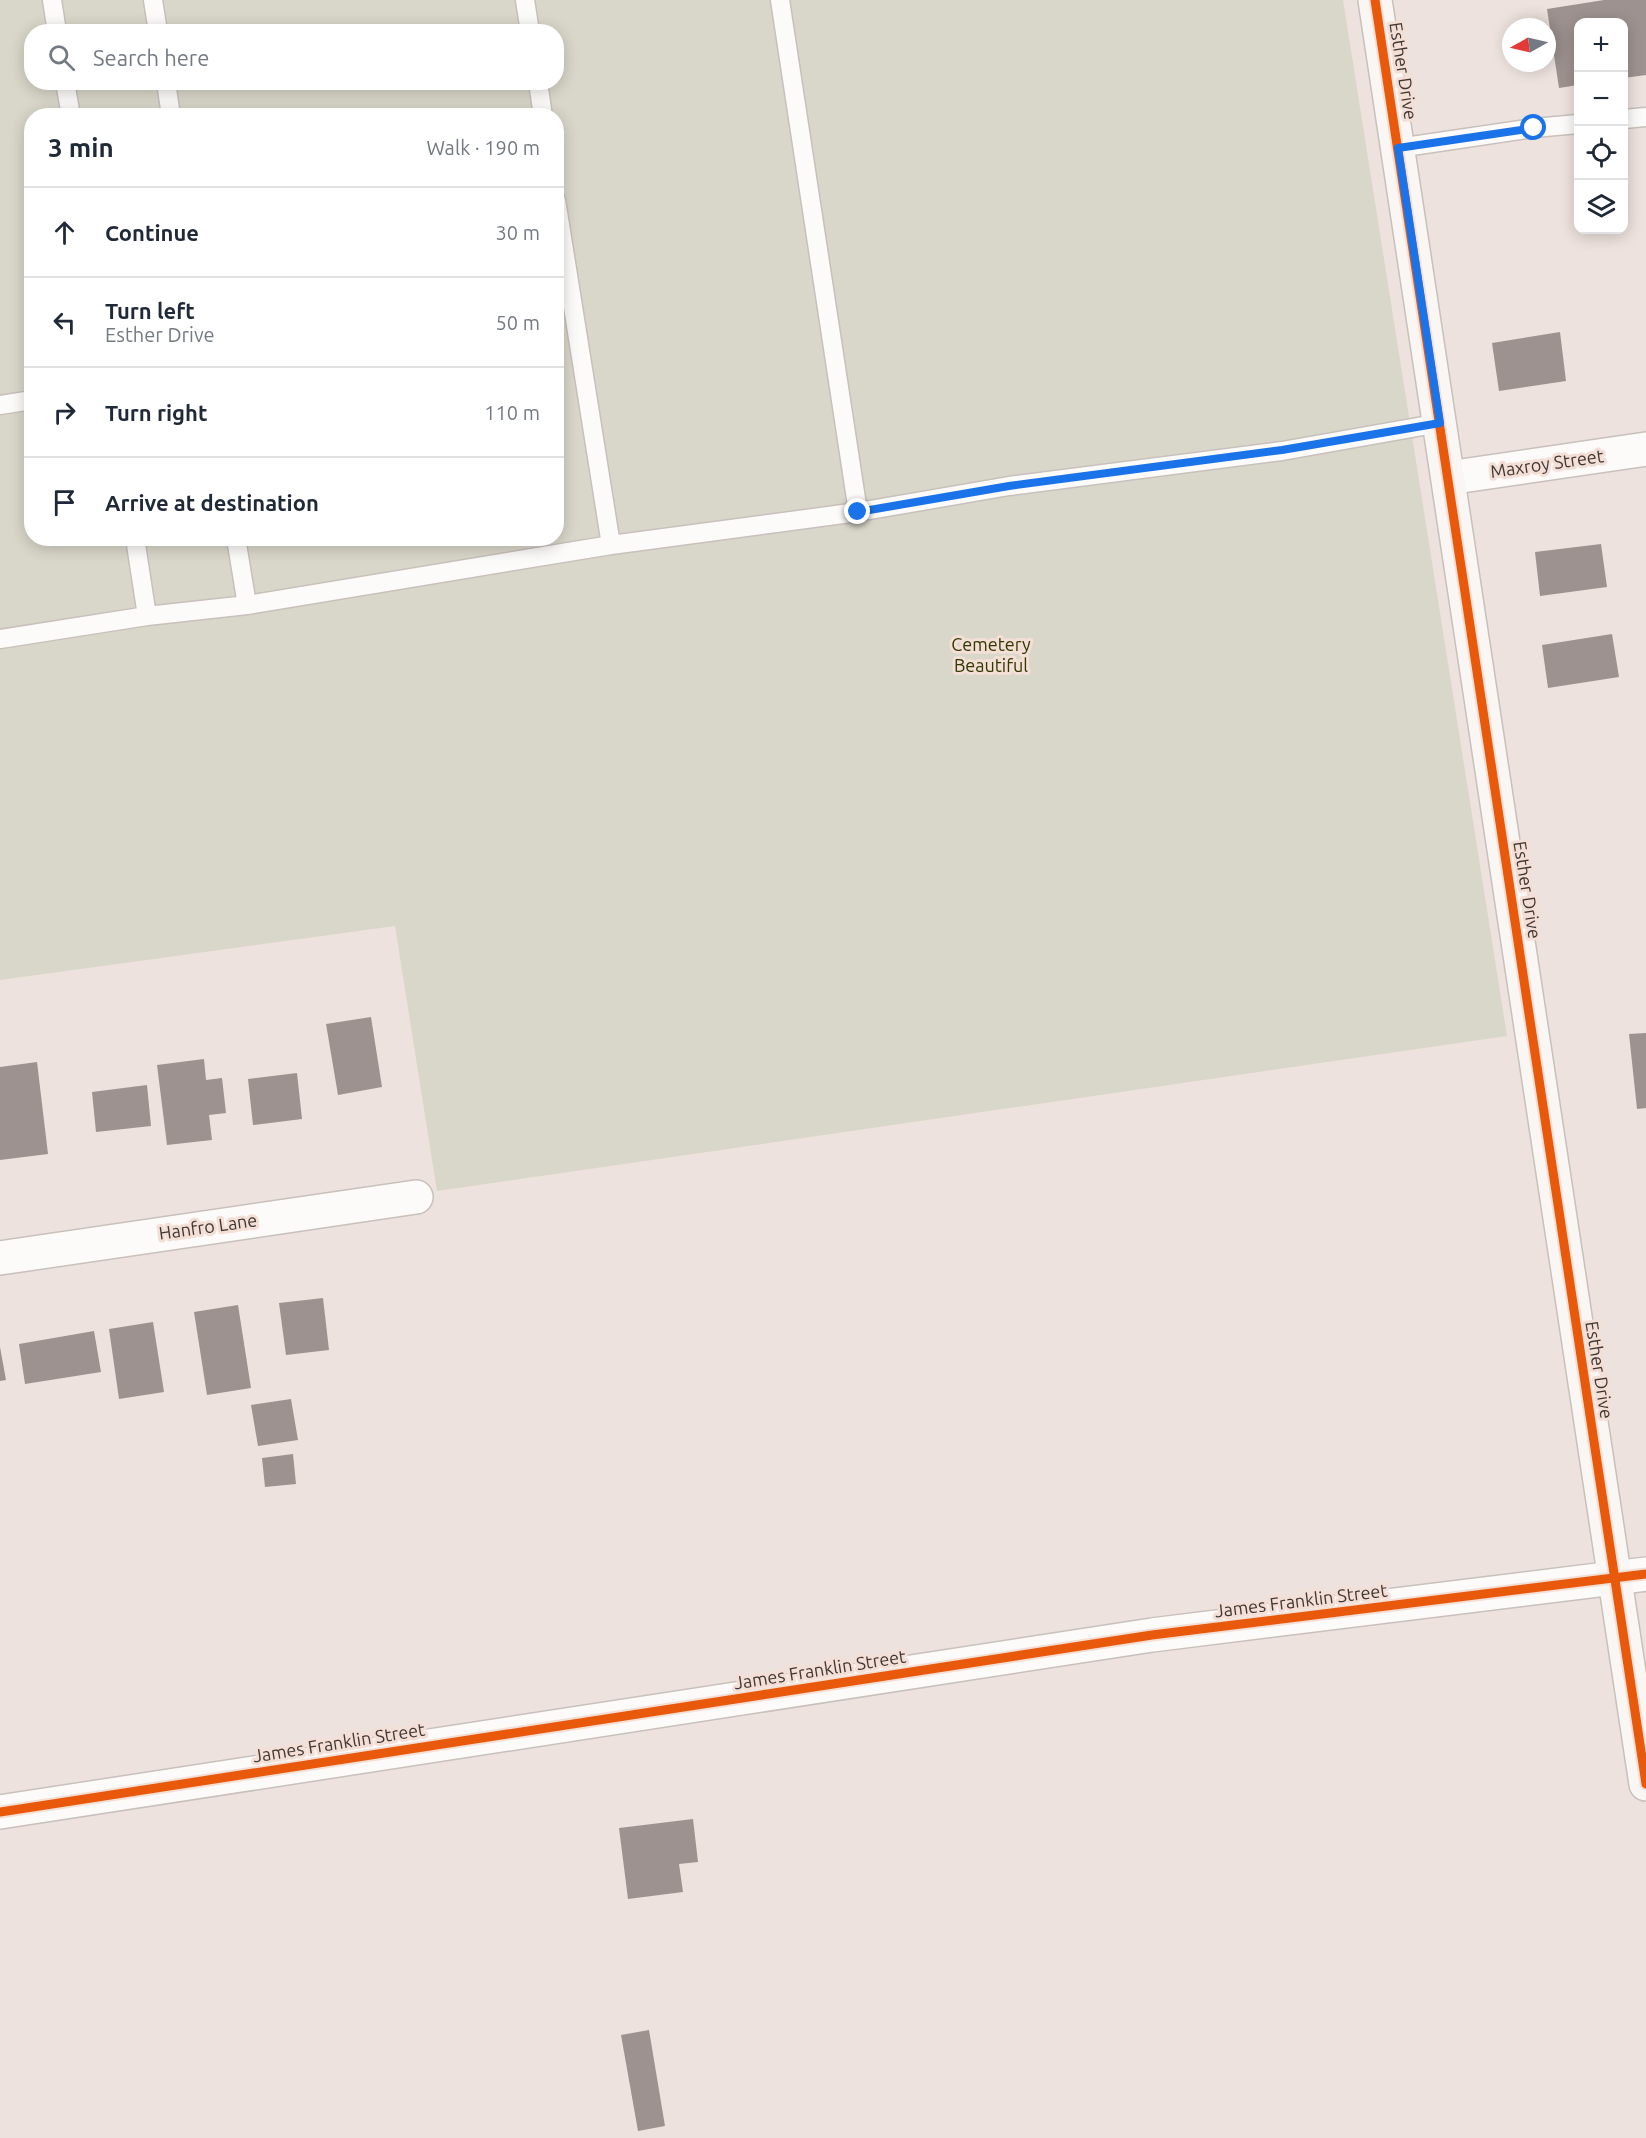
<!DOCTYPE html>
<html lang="en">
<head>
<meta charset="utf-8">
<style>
  body { margin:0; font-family:Ubuntu,sans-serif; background:#f2f2f3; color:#1f2937 }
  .controls { position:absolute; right:18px; top:18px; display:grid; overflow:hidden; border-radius:12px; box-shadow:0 3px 15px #0003 }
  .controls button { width:54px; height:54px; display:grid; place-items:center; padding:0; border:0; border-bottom:2px solid #e0e1e3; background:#fff; color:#1f2937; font:30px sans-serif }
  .compass { position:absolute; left:1502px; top:18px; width:54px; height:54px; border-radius:50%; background:#fff; box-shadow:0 3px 15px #0003; rotate:262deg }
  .stop { position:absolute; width:18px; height:18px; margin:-14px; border:4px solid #1a73e8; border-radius:50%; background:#fff }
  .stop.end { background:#1a73e8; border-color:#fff; box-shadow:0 2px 6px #0008 }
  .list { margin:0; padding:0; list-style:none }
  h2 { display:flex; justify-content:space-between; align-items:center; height:78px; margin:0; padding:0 24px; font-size:26px }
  h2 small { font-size:20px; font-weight:400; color:#747a83 }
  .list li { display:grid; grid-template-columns:39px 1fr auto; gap:18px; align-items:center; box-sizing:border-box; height:90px; padding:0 24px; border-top:2px solid #e0e1e3 }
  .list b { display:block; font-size:22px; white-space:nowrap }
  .list p { margin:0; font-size:20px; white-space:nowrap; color:#747a83 }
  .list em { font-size:20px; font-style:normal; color:#747a83 }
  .icon { flex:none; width:33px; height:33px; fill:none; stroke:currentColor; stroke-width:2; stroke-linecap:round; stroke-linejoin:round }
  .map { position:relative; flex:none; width:1646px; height:2138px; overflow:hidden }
  .search { position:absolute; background:#fff; box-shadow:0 3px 15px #0003; left:24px; top:24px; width:540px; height:66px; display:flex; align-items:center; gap:15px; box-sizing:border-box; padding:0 21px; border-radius:24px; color:#747a83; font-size:22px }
  .panel { position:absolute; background:#fff; box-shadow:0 3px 15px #0003; left:24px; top:108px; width:540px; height:438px; border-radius:24px }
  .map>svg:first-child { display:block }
  .green { fill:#d9d7c9; fill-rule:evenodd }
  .building { fill:#9d928f }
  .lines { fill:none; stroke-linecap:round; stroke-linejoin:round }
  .lane-casing { stroke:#c8c0bc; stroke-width:21 }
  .street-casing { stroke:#c8c0bc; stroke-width:36 }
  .secondary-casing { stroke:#c8c0bc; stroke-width:36 }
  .lane { stroke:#fcfbfa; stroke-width:18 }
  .street { stroke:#fcfbfa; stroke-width:33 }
  .secondary { stroke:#f9f6f4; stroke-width:33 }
  .cycleway-casing { stroke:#f4dfd6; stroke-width:13 }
  .cycleway { stroke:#e8590c; stroke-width:9 }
  .route { stroke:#1a73e8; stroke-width:8 }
  .labels { text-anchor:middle; stroke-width:6; stroke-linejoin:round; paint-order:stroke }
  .street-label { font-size:18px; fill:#403734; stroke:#f4dfd6 }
  .park-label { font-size:18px; fill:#303800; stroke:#f4dfd6 }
</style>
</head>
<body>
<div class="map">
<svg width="1646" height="2138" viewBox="0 0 1646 2138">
  <rect width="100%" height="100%" fill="#ede2dd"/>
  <!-- green -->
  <path class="green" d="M0,0H1343L1507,1036L437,1191L395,926L0,980ZM32,32H556V82H32ZM32,116H556V538H32Z"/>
  <!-- building -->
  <path class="building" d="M1604,0H1646V75L1624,78V22H1578V85L1559,88L1547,9Z
    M1560,332L1566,381L1499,391L1492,343Z
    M1601,544L1607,587L1540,596L1535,552Z
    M1612,634L1619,677L1548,688L1542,645Z
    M371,1017L382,1087L338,1095L326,1024Z
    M1646,1033V1108L1637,1109L1629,1034Z
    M204,1059L206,1080L222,1078L226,1113L209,1115L212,1140L167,1145L157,1065Z
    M37,1062L48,1154L0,1160V1067Z
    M297,1073L302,1119L253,1125L248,1079Z
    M147,1085L151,1126L96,1132L92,1092Z
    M323,1298L329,1350L286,1355L279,1303Z
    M238,1305L251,1388L207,1395L194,1312Z
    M153,1322L164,1392L119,1399L109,1329Z
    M94,1331L101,1372L25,1384L19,1344Z
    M0,1347L6,1380L0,1381Z
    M291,1399L298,1440L258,1446L251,1405Z
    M293,1454L296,1484L265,1487L262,1458Z
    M693,1819L698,1862L679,1864L683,1892L628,1899L619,1828Z
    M649,2030L665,2126L638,2131L621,2035Z"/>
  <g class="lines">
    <!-- lane casing -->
    <g class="lane-casing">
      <path id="lane" d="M52,0L57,32
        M153,0L158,32
        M525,0L530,32
        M780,0L858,512
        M65,82L71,116
        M166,82L171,116
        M538,82L543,116
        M1624,119L1646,117
        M1398,148L1534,128L1578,124
        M556,200L611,545
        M0,405L32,400
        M135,538L147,616
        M236,538L247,605
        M0,639L147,616L247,605L611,545L858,512L1009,486L1282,451L1440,423"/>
    </g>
    <!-- street casing -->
    <g class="street-casing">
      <path id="street" d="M1448,478L1646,449
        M0,1258L416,1197
        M0,1812L1152,1635L1646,1574"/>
    </g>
    <!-- secondary casing -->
    <g class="secondary-casing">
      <path id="secondary" d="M1375,0L1646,1784"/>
    </g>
    <!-- lane -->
    <use href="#lane" class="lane"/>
    <!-- street -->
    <use href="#street" class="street"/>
    <!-- secondary -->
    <use href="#secondary" class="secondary"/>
    <!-- cycleway casing -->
    <g class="cycleway-casing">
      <path id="cycleway" d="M1375,0L1646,1784
        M0,1812L1152,1635L1646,1574"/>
    </g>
    <!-- cycleway -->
    <use href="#cycleway" class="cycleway"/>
  </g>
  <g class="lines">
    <!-- route -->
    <path class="route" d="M858,512L1009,486L1282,450L1440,423L1398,148L1534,128"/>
  </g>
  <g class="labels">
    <!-- street labels -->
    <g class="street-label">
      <text transform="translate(1403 71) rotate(81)" y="6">Esther Drive</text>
      <text transform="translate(1547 464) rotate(-8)" y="6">Maxroy Street</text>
      <text transform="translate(1527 890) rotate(81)" y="6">Esther Drive</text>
      <text transform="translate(208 1227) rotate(-8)" y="6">Hanfro Lane</text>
      <text transform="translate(1599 1370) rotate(81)" y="6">Esther Drive</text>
      <text transform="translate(1301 1601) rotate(-7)" y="6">James Franklin Street</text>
      <text transform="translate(820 1670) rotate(-9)" y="6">James Franklin Street</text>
      <text transform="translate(339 1743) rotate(-9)" y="6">James Franklin Street</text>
    </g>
    <!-- park labels -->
    <g class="park-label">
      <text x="991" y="651">Cemetery<tspan x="991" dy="21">Beautiful</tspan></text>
    </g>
  </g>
</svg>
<div class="controls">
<button>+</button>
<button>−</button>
<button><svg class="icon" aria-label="locate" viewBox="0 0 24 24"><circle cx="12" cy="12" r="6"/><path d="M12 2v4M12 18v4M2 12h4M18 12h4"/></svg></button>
<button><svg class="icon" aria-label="layers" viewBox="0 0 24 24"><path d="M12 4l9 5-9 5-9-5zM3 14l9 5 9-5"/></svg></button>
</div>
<svg class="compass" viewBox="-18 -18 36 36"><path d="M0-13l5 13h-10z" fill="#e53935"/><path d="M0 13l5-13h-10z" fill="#747a83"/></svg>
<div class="stop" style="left:1534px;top:128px"></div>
<div class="stop end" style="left:858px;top:512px"></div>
<div class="search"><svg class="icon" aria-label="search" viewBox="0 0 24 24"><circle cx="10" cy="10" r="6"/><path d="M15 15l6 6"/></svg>Search here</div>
<section class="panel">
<h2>3 min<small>Walk · 190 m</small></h2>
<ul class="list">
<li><svg class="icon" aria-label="ahead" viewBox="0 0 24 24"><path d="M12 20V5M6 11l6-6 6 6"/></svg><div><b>Continue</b></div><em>30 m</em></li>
<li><svg class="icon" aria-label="left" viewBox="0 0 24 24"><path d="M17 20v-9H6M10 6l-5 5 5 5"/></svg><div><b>Turn left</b><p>Esther Drive</p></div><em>50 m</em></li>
<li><svg class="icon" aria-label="right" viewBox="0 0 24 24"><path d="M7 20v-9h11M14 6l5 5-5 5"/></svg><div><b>Turn right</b></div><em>110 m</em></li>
<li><svg class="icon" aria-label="arrive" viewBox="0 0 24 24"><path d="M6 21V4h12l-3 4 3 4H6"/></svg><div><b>Arrive at destination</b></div></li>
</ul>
</section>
</div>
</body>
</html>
